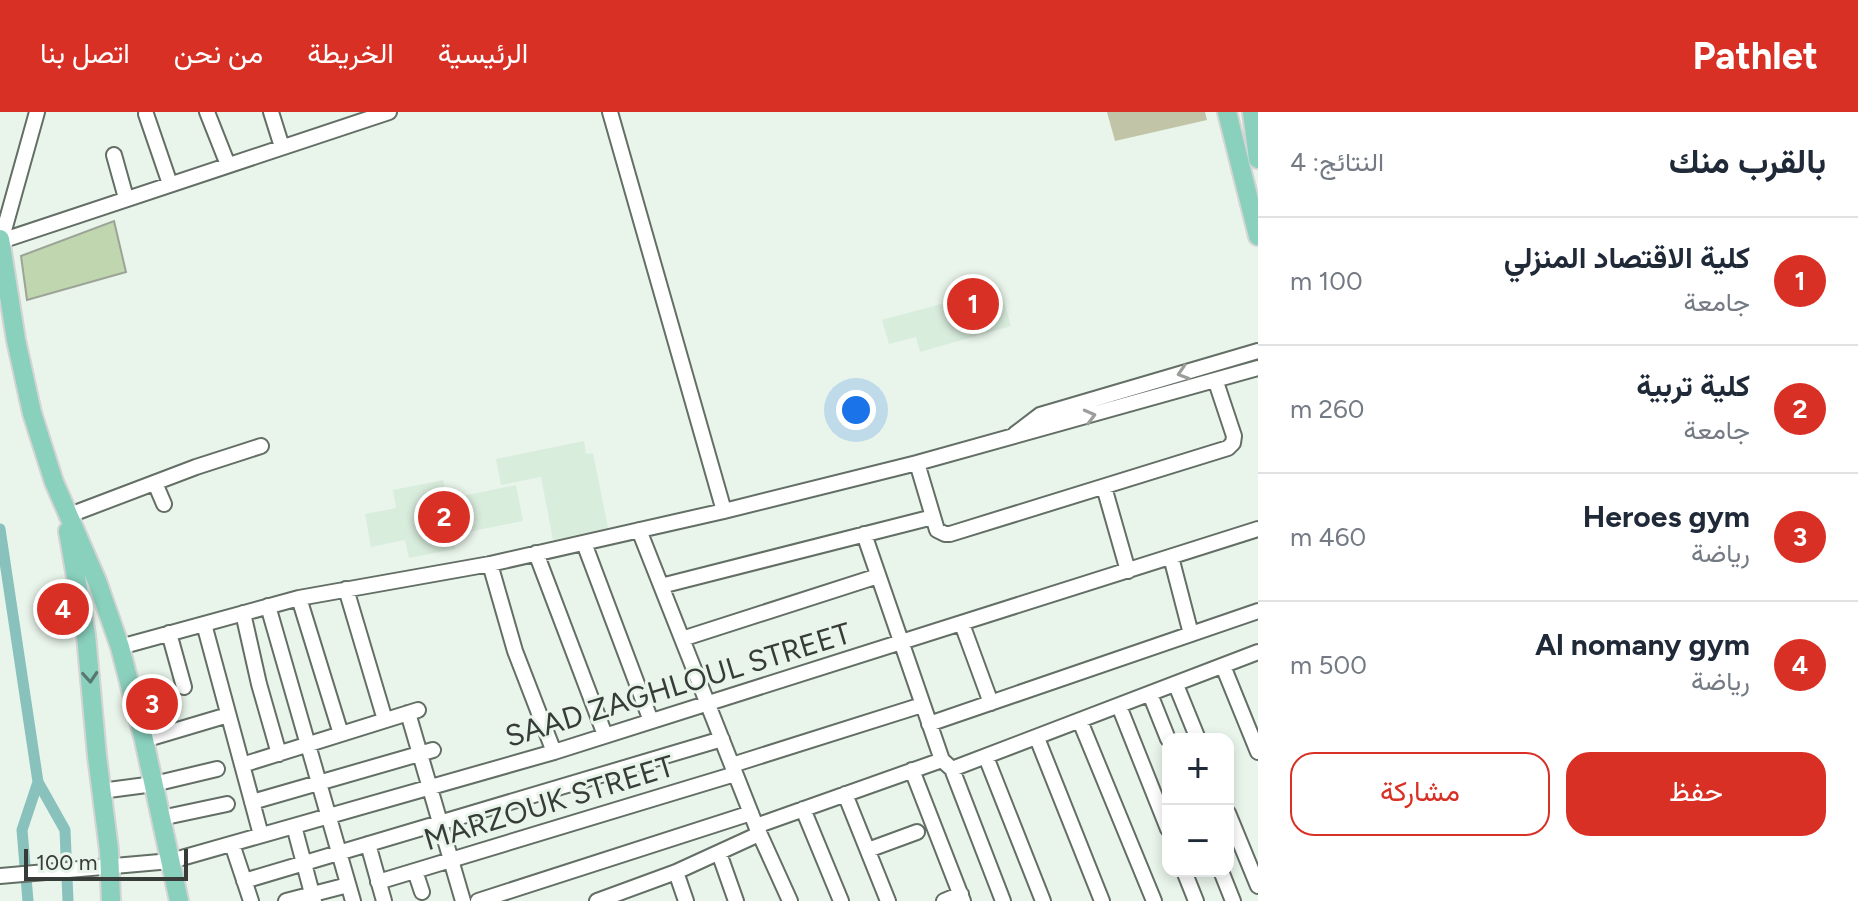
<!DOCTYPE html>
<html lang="ar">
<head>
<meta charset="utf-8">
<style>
  body { margin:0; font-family:Figtree,Vazirmatn,sans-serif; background:#f6f6f7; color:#1f2937; direction:rtl }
  .controls { position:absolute; right:24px; bottom:24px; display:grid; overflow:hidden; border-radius:16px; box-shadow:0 4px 12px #0003 }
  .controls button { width:72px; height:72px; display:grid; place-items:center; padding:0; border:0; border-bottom:2px solid #e0e1e3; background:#fff; color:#1f2937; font:40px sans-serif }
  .scale { position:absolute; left:24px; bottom:20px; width:164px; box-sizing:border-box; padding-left:8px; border:4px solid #383c39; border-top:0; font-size:22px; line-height:28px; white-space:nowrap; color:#383c39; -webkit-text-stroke:6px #e9f5eb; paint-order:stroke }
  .you { position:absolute; left:856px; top:298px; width:28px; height:28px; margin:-20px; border:6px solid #fff; border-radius:50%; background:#1a73e8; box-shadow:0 0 0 12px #1a73e833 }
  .badge { display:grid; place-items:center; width:52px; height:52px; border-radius:50%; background:#d93025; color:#fff; font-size:26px; font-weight:700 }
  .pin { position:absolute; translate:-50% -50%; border:4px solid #fff; box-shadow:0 2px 8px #0006 }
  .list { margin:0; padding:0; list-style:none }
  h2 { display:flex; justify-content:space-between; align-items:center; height:104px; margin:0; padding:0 32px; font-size:34px }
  h2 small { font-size:26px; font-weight:400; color:#747a83 }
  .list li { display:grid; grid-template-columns:52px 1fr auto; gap:24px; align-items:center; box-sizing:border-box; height:128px; padding:0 32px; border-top:2px solid #e0e1e3 }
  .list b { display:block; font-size:30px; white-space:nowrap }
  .list p { margin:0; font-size:26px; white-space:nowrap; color:#747a83 }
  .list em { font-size:26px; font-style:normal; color:#747a83 }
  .actions { display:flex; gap:16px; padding:24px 32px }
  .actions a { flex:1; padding:18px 0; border:2px solid #d93025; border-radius:24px; text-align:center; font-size:28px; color:#d93025 }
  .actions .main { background:#d93025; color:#fff }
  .map { position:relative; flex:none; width:1258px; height:789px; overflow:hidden; direction:ltr }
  header { display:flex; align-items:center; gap:48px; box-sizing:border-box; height:112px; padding:0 40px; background:#d93025; color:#fff }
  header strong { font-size:38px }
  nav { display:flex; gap:44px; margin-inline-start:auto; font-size:28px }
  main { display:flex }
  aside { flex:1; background:#fff }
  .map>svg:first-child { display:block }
  .built { fill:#d9eddd }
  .green { fill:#c1c4a6 }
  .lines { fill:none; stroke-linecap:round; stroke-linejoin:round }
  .canal { stroke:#89c1bd; stroke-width:11 }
  .building { fill:#bfd6af; stroke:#9ca397; stroke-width:2 }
  .minor-casing { stroke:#636e65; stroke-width:18 }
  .major-casing { stroke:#d3d4d3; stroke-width:22 }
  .minor { stroke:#fff; stroke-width:14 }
  .major { stroke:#89d0bd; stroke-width:18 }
  .oneway { stroke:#9c9e9c }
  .oneway2 { stroke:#58776e }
  .labels { text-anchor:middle; stroke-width:6; stroke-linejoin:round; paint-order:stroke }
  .street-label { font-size:30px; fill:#383c39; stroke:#e9f5eb }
</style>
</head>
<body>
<header>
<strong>Pathlet</strong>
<nav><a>الرئيسية</a><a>الخريطة</a><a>من نحن</a><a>اتصل بنا</a></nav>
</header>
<main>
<aside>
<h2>بالقرب منك<small>النتائج: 4</small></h2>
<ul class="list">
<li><span class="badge">1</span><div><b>كلية الاقتصاد المنزلي</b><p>جامعة</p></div><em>100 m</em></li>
<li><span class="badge">2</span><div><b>كلية تربية</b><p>جامعة</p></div><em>260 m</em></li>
<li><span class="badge">3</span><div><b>Heroes gym</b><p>رياضة</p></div><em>460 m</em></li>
<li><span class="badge">4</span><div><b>Al nomany gym</b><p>رياضة</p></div><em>500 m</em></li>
</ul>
<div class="actions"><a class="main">حفظ</a><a>مشاركة</a></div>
</aside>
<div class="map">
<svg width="1258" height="789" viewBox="0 0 1258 789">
  <rect width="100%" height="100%" fill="#e9f5eb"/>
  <!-- built -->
  <path class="built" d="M1000,176L1011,214L920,240L916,225L889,232L882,208Z
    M584,329L586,342L593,341L608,416L553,428L541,365L501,373L496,347Z
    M443,368L448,387L516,373L523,409L453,423L455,437L409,446L405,428L371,435L365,402L396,396L393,378Z"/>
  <!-- green -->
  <path class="green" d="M1107,0H1205L1207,8L1115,29Z"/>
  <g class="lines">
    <!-- canal -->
    <path class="canal" d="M0,417L38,670L22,718L28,789
      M38,670L65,718L68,789"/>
  </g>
  <!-- building -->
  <path class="building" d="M114,109L126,160L27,188L21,144Z"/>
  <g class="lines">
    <!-- minor casing -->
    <g class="minor-casing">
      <path id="minor" d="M207,0L228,53
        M271,0L282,35
        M610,0L724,399
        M146,2L170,72
        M114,43L126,86
        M1,129L389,0
        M1,129L37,0
        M1015,322L1040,303L1258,239
        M917,351L937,418L945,422H950L1228,336L1233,331L1234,324L1216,270
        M155,371L164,392
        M1104,375L1128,459
        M67,404L196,355L261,334
        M639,418L756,714L790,789
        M864,422L942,648
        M584,431L651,609
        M536,441L605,623
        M1171,445L1191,522
        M490,452L515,539L554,640
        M661,474L933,405
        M346,477L385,608
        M299,486L341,622
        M268,494L353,789
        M243,501L259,572L279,642
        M204,512L261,723
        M962,512L991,591
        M169,521L184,575
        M682,527L878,464
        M120,535L299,486L490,452L724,399L917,351L1258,256
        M1223,554L1258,640
        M1176,573L1198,627
        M1150,582L1168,627
        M1119,594L1168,717
        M408,601L463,789
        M1080,609L1154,789
        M929,612L1258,499
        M1037,626L1102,789
        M144,628L228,603
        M986,645L1043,789
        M242,653L418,598
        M732,653L922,593
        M952,657L1003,789
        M912,658L963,789
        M101,679L154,672L217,657
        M845,682L888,789
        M252,690L433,638
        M803,697L841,789
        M1228,701L1258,774
        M161,706L227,692
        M294,714L314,789
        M756,714L942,648L952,657L1258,540
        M232,732L251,789
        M368,732L384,789
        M868,738L917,720
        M719,741L736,789
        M415,759L422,780
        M1184,759L1196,789
        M1221,759L1233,789
        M676,760L686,789
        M0,764L171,749L554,640L1258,417
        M244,769L722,627
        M378,770L735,662
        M286,789L348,773
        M478,789L751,701
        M597,789L676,760L759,722
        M944,789L961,782"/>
    </g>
    <!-- major casing -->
    <g class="major-casing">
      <path id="major" d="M1227,0L1258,124
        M1252,0L1258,47
        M0,127L16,228L32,301L54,370L97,469L120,535L144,628L179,789
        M68,419L86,523L97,644L109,738L111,789"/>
    </g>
    <!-- minor -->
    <use href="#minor" class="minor"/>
    <!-- major -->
    <use href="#major" class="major"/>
  </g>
  <!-- one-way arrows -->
  <defs><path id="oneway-chevron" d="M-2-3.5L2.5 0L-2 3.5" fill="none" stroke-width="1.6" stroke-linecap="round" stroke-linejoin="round" transform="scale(2)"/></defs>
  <g class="oneway">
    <use href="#oneway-chevron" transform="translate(1183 261) rotate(163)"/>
    <use href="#oneway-chevron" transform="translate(1090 304) rotate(-15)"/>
  </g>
  <use class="oneway2" href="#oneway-chevron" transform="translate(90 565) rotate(86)"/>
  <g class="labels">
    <!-- street labels -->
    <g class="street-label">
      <text transform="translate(678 573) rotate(-17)" y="10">SAAD ZAGHLOUL STREET</text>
      <text transform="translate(549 691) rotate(-17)" y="10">MARZOUK STREET</text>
    </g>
  </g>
</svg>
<div class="controls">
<button>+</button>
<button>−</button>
</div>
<div class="scale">100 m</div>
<div class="you"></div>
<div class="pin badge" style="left:973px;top:192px">1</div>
<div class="pin badge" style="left:444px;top:405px">2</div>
<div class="pin badge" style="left:152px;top:592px">3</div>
<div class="pin badge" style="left:63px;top:497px">4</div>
</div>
</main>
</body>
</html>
